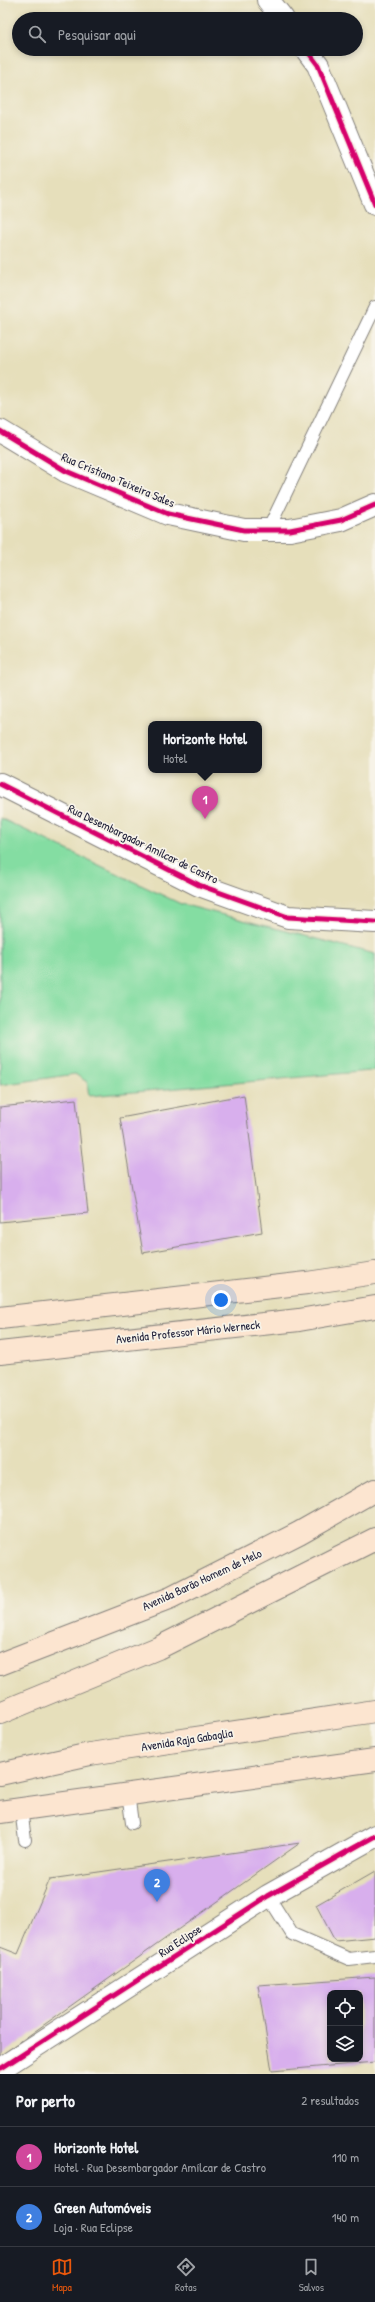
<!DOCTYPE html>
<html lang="pt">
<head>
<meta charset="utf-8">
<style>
  body { margin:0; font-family:"Patrick Hand",sans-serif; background:#20242c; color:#f1f3f6 }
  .controls { position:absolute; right:12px; bottom:12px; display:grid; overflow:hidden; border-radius:8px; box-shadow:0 2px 6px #0003 }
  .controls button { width:36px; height:36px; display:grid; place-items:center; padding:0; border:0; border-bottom:1px solid #363941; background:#171b24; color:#f1f3f6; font:20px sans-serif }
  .you { position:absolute; left:221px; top:1300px; width:14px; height:14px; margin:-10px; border:3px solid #fff; border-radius:50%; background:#1a73e8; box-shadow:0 0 0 6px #1a73e833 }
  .badge { display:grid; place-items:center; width:26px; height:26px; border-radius:50%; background:#ea580c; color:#fff; font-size:13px; font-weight:700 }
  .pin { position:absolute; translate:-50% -33px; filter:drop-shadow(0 1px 2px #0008) }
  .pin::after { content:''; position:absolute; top:21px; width:14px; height:12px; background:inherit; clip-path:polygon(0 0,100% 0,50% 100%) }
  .popup { position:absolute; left:148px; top:721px; width:114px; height:52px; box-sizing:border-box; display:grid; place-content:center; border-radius:8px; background:#171b24; filter:drop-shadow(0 1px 3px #0005); font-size:13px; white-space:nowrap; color:#9ea1a6 }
  .popup b { font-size:15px; color:#f1f3f6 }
  .popup::after { content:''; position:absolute; left:50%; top:100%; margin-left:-8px; border:8px solid transparent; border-top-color:#171b24 }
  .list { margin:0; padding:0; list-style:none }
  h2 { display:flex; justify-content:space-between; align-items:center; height:52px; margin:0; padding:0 16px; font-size:17px }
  h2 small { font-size:13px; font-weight:400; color:#9ea1a6 }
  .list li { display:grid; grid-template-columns:26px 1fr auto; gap:12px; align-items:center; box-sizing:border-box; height:60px; padding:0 16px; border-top:1px solid #363941 }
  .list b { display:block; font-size:15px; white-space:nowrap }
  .list p { margin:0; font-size:13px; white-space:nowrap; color:#9ea1a6 }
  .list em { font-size:13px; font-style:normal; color:#9ea1a6 }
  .icon { flex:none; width:22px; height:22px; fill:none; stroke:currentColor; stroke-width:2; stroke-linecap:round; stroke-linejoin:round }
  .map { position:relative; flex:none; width:375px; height:2074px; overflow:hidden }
  .search { position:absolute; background:#171b24; box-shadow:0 2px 6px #0003; left:12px; right:12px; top:12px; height:44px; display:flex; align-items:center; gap:10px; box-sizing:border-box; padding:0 14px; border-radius:22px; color:#9ea1a6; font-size:15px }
  .sheet { height:172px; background:#171b24 }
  nav { display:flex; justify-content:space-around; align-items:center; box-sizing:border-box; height:56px; border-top:1px solid #363941; background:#171b24; font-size:11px; color:#9ea1a6 }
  nav a { display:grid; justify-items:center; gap:2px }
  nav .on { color:#ea580c }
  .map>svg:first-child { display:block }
  .green { fill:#84dda2; stroke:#53806e }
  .building { fill:#d8afed; fill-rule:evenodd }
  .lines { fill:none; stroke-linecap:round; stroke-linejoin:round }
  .lane-casing { stroke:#84807b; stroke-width:14 }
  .street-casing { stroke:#84807b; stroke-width:24 }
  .secondary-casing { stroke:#84807b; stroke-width:24 }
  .lane { stroke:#fff; stroke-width:12 }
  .street { stroke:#fff; stroke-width:22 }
  .secondary { stroke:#fce5d0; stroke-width:22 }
  .cycleway-casing { stroke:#f7f3e8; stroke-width:8 }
  .cycleway { stroke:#d6006c; stroke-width:5 }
  .labels { text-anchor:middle; stroke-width:3.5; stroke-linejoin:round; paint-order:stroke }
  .street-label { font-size:12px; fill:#22223b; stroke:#f7f3e8 }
</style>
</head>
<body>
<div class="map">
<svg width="375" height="2074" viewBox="0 0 375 2074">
  <rect width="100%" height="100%" fill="#f7f3e8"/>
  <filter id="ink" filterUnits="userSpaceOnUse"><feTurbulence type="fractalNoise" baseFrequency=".025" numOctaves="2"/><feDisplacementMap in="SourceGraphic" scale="8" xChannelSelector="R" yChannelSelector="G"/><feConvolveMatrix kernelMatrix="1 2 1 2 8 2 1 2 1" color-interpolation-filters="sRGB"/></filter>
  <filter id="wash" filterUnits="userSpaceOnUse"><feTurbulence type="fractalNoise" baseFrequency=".012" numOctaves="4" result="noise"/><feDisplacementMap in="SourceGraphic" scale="16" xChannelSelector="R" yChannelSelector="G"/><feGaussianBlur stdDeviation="0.9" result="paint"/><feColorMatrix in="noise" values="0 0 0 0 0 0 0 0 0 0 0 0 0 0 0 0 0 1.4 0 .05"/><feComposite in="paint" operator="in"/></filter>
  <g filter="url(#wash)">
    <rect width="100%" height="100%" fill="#e6dfbb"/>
    <!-- green -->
    <path class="green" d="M0,818L181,904L375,954V1069L370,1071L89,1096L87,1082L75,1074L0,1085Z"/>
    <g id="blocks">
      <!-- building -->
      <path class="building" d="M244,1095L262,1232L143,1253L120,1118Z
        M76,1099L88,1213L0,1222V1107Z
        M300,1843L0,2056V1947L18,1954L50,1879Z
        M375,1871V1937L335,1941L316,1905Z
        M375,1977V2062L272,2071L258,1985ZM330,1993H360V2059H330Z"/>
    </g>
  </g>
  <g filter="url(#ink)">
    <use href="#blocks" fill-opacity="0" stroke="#84807b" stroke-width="1"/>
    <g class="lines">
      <!-- lane casing -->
      <g class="lane-casing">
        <path id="lane" d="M268,530L375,307
          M128,1794L132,1823
          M21,1809L25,1840
          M268,1896L292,1934L349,1959L375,1956"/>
      </g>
      <!-- street casing -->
      <g class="street-casing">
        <path id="street" d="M268,0L283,19
          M306,49L318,65L375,204
          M0,431L66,471L168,514L244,530H290L341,520L375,505
          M0,784L199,885L288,917L375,922
          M0,2069L268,1896L375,1836"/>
      </g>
      <!-- secondary casing -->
      <g class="secondary-casing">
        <path id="secondary" d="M0,1318L307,1283L375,1273
          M0,1353L299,1320L375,1307
          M0,1664L171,1598L299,1533L375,1490
          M0,1713L158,1648L375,1539
          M0,1774L90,1754L375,1711
          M0,1812L375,1760"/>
      </g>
      <!-- lane -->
      <use href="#lane" class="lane"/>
      <!-- street -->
      <use href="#street" class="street"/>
      <!-- secondary -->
      <use href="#secondary" class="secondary"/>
      <!-- cycleway casing -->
      <g class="cycleway-casing">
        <path id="cycleway" d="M306,49L318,65L375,204
          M0,431L66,471L168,514L244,530H290L341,520L375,505
          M0,784L199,885L288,917L375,922
          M0,2069L268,1896L375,1836"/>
      </g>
      <!-- cycleway -->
      <use href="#cycleway" class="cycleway"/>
    </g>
  </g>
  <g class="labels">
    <!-- street labels -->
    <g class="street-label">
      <text transform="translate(118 480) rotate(23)" y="4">Rua Cristiano Teixeira Sales</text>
      <text transform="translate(143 844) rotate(26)" y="4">Rua Desembargador Amílcar de Castro</text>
      <text transform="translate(188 1332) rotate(-6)" y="4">Avenida Professor Mário Werneck</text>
      <text transform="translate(202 1580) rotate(-25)" y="4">Avenida Barão Homem de Melo</text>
      <text transform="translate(187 1740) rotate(-9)" y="4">Avenida Raja Gabaglia</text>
      <text transform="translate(180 1941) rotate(-33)" y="4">Rua Eclipse</text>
    </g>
  </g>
</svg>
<div class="controls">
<button><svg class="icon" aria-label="locate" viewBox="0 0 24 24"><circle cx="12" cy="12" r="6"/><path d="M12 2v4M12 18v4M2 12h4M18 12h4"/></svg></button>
<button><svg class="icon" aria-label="layers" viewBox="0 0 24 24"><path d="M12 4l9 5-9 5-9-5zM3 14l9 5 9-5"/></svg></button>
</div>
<div class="you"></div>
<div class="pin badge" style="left:205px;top:819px;background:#d1479c">1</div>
<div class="popup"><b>Horizonte Hotel</b>Hotel</div>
<div class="pin badge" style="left:157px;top:1902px;background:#3f7fe0">2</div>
<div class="search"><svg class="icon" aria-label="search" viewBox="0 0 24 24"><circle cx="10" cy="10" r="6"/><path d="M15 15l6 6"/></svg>Pesquisar aqui</div>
</div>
<section class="sheet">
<h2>Por perto<small>2 resultados</small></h2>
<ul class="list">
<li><span class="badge" style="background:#d1479c">1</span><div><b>Horizonte Hotel</b><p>Hotel · Rua Desembargador Amílcar de Castro</p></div><em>110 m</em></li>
<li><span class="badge" style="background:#3f7fe0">2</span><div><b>Green Automóveis</b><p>Loja · Rua Eclipse</p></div><em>140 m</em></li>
</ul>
</section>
<nav>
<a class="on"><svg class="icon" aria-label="map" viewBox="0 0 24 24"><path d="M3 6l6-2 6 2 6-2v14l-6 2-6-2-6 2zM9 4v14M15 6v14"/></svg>Mapa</a>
<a><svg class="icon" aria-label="directions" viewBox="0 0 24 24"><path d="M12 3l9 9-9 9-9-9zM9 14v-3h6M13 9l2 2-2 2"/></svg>Rotas</a>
<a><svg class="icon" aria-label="saved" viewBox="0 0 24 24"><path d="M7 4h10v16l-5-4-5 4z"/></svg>Salvos</a>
</nav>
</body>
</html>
